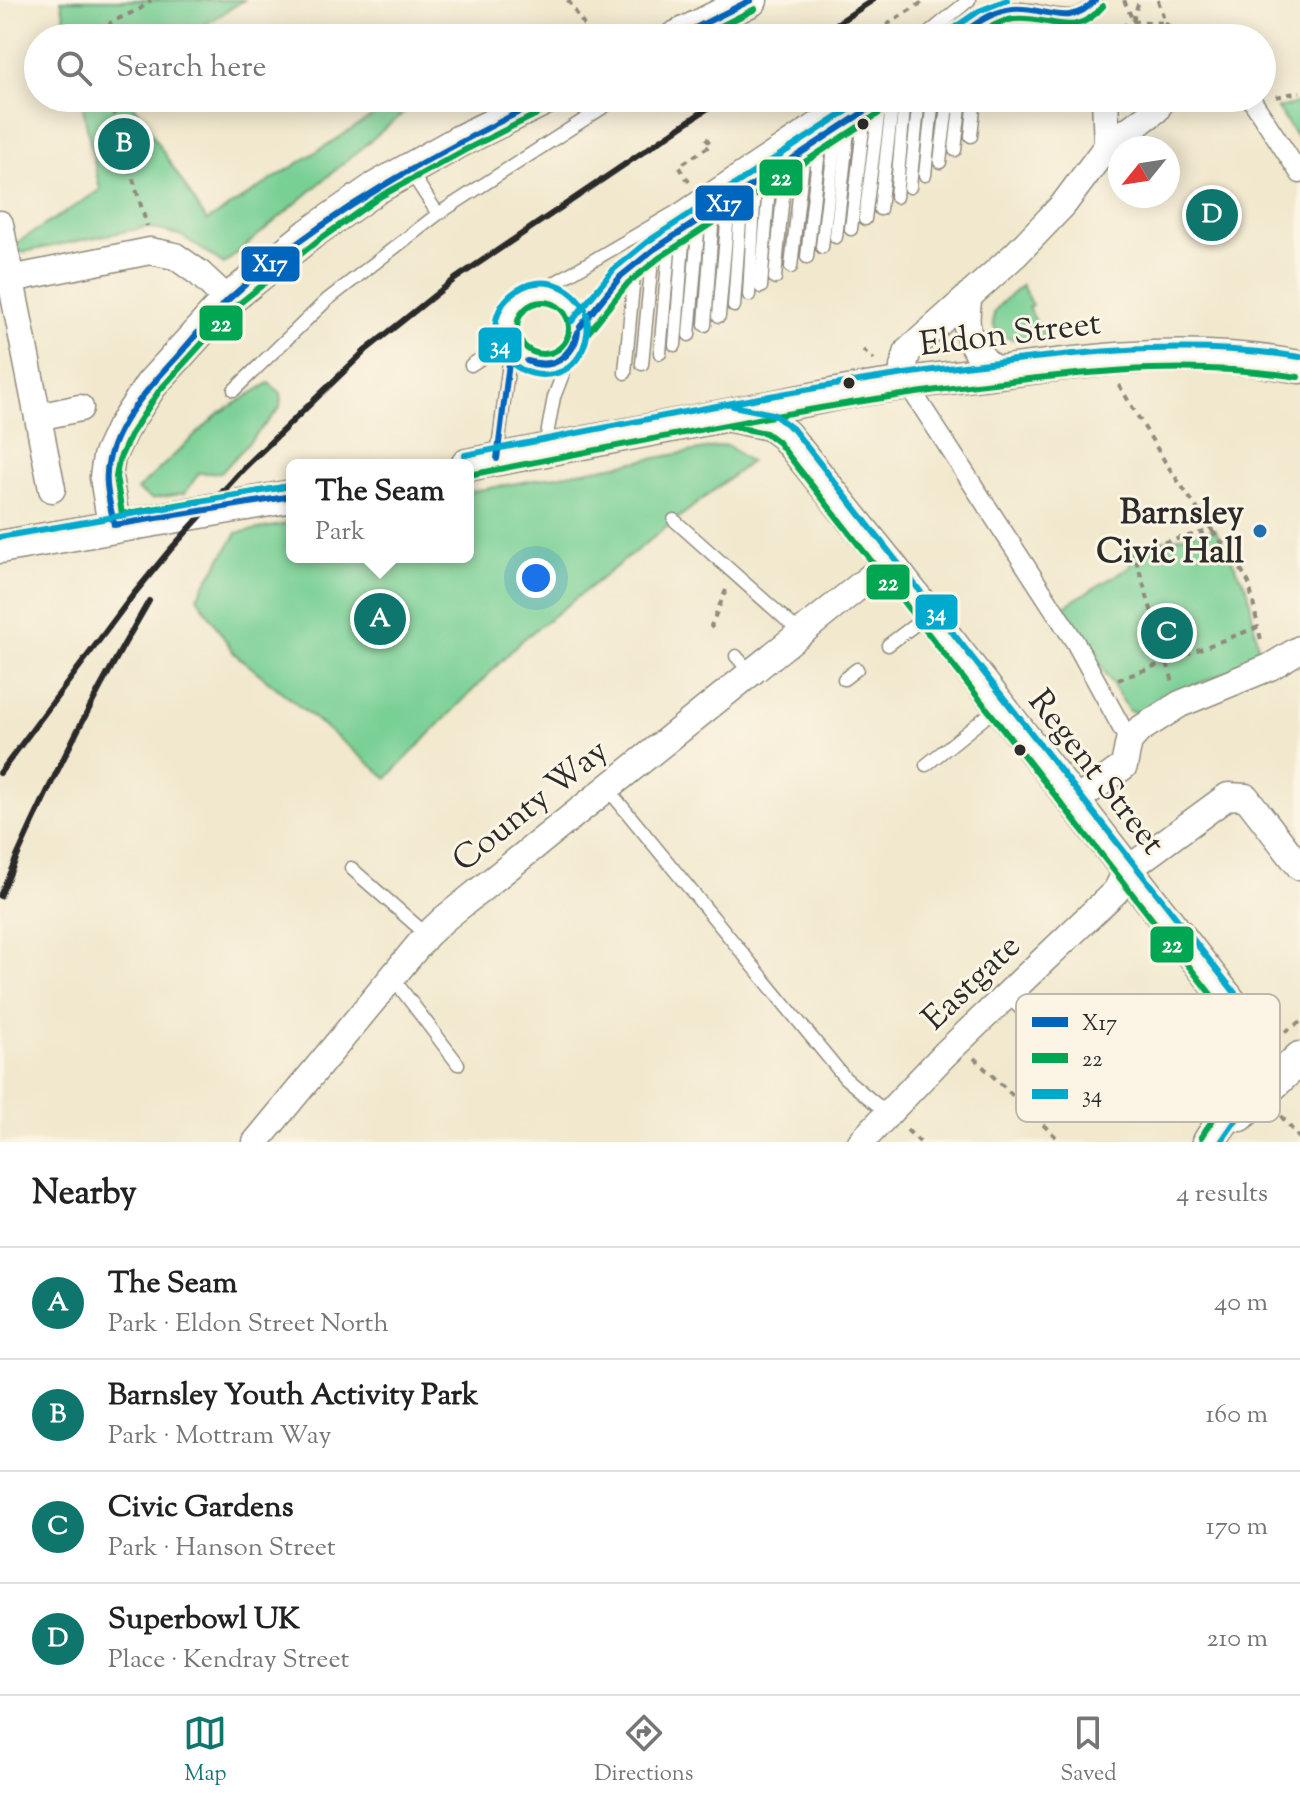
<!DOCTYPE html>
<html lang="en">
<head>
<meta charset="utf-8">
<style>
  body { margin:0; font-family:"Sorts Mill Goudy",serif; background:#f2f2f2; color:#222 }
  .compass { position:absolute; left:1108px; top:136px; width:72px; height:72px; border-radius:50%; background:#fff; box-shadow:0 4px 20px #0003; rotate:240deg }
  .you { position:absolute; left:536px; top:578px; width:28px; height:28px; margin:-20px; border:6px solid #fff; border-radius:50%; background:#1a73e8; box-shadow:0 0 0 12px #1a73e833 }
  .badge { display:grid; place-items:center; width:52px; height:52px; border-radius:50%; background:#0f766e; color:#fff; font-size:26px; font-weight:700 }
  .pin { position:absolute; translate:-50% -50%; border:4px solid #fff; box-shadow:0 2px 8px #0006 }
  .popup { position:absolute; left:286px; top:459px; width:188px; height:104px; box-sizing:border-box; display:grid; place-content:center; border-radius:12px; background:#fff; filter:drop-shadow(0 2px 6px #0005); font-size:26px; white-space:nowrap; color:#767676 }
  .popup b { font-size:30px; color:#222 }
  .popup::after { content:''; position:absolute; left:50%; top:100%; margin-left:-16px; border:16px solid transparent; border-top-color:#fff }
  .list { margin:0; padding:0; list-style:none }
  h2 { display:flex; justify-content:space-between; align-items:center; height:104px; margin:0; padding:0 32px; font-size:34px }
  h2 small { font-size:26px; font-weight:400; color:#767676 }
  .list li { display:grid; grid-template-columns:52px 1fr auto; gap:24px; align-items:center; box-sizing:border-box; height:112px; padding:0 32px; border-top:2px solid #e0e0e0 }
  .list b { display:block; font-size:30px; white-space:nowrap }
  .list p { margin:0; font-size:26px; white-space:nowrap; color:#767676 }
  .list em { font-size:26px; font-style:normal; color:#767676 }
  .icon { flex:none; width:44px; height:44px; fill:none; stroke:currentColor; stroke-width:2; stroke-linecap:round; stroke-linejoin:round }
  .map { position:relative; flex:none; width:1300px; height:1142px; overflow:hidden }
  .search { position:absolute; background:#fff; box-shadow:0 4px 20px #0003; left:24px; right:24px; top:24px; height:88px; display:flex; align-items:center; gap:20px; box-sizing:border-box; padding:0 28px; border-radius:44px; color:#767676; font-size:30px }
  .sheet { height:552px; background:#fff }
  nav { display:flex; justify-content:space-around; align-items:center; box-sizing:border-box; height:112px; border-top:2px solid #e0e0e0; background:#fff; font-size:22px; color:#767676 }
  nav a { display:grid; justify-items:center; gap:4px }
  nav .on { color:#0f766e }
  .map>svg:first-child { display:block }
  .green { fill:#79d095; stroke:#527e60; stroke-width:2 }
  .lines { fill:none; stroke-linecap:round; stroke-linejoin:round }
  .service-casing { stroke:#8e8a7c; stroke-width:15 }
  .pedestrian-casing { stroke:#8e8a7c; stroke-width:21 }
  .minor-casing { stroke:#8e8a7c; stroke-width:29 }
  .tertiary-casing { stroke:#8e8a7c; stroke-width:35 }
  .path { stroke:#8e8a7c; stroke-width:4; stroke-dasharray:6 6; stroke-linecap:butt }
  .service { stroke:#fff; stroke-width:12 }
  .pedestrian { stroke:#fff; stroke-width:18 }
  .minor { stroke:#fff; stroke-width:26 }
  .tertiary { stroke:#fff; stroke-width:32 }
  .rail { stroke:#2b2b2b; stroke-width:6 }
  .bus-1-casing { stroke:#fcf5e5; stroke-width:12 }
  .bus-2-casing { stroke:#fcf5e5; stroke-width:12 }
  .bus-3-casing { stroke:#fcf5e5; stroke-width:12 }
  .bus-1 { stroke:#0065bd; stroke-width:6 }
  .bus-2 { stroke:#00a651; stroke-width:6 }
  .bus-3 { stroke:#00a9ce; stroke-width:6 }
  .bus-dot { fill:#2b2b2b; stroke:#fcf5e5; stroke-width:3 }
  .poi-dot { fill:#1f6fb2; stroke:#fcf5e5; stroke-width:3 }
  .labels { text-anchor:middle; stroke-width:6; stroke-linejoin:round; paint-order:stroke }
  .street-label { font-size:34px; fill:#2b2b2b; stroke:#fcf5e5 }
  .poi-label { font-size:34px; font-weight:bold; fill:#2b2b2b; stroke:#fcf5e5; text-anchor:end }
  .key { fill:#fcf5e5; stroke:#bdb8ad; stroke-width:2 }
  .key-label { font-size:22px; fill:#2b2b2b }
  .line-badge { stroke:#fcf5e5; stroke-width:3 }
  .badge-label { font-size:22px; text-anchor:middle; font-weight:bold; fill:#fff }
</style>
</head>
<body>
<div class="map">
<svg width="1300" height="1142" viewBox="0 0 1300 1142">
  <rect width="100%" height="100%" fill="#fcf5e5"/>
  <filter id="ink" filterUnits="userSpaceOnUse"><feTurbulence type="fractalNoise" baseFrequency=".0125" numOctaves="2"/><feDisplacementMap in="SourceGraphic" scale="16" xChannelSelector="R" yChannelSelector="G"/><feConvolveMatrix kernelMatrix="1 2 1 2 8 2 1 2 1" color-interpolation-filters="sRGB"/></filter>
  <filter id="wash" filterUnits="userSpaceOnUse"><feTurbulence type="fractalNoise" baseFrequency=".006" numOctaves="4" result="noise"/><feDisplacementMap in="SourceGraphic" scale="32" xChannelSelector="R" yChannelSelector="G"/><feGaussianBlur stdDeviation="1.8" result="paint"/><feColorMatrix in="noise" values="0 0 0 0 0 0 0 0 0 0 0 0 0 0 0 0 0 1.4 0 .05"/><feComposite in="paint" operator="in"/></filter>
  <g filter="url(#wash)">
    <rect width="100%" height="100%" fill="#f1e8cd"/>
    <!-- green -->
    <path class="green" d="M61,0H244L184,38H69Z
      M81,98H129L207,221L401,98H421L224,264L182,236L147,227L18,253L15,244L100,190Z
      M1300,103V139H1298L1277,108Z
      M1022,285L1032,306L1028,308L1047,339H1013L998,335C983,310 1005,301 1022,285Z
      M269,383L281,393L280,408L221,473H199L185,493L152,499L137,490L218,414Z
      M727,445L750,462L521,641L387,778L234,653L197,597L237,533L292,523V557H468V492Z
      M1215,529L1248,590L1260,659L1193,686L1139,712L1129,711L1064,606L1131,566L1125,549Z"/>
  </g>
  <g filter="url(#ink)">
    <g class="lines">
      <!-- service casing -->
      <g class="service-casing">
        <path id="service" d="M923,38L969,0
          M957,38C973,25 992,12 1013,9C1041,6 1076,31 1095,0
          M982,38L984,19
          M971,136L975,98
          M955,150L961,98
          M940,162L948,98
          M410,171L438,214
          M925,175L933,98
          M910,187L919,98
          M896,197L905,98
          M880,209L893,98
          M865,219L880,101
          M851,229L865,112
          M836,237L849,122
          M822,247L836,131
          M807,257L820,141
          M791,267L804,152
          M775,278L786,163
          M761,287L770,174
          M506 328a37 37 0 1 1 74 0a37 37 0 1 1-74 0Z
          M539,292L674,213L846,98
          M749,295L755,184
          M734,306L742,192
          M719,316L729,201
          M705,325L713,212
          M580,327L621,276L653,250L885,98
          M689,335L699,221
          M675,345L684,230
          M660,353L670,239
          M642,364L653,250
          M471,365L508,341
          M625,373L635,264
          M234,390L327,300L438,214L613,101
          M545,446L554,397L571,353
          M497,456L511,347
          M674,520L801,633
          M888,645L928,615
          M736,656L751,673
          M844,679L857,669
          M926,765L997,708
          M607,788L845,1078L888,1114
          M351,868L427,935
          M392,977L458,1064
          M1007,995L1054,1043H1074L1101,1018L1115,1034"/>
      </g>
      <!-- pedestrian casing -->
      <g class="pedestrian-casing">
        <path id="pedestrian" d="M1253,102L1300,174
          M906,382L1075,642L1129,741"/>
      </g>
      <!-- minor casing -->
      <g class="minor-casing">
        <path id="minor" d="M1105,98L1107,146L1156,110L1163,98
          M0,224L52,489
          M11,279L150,251L175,256L199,273L228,300
          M969,295C962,332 969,348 997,372
          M906,382L903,367L908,351L1016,254L1063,205L1107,146
          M38,417L80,408
          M1074,802L1124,766L1129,741L1139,730L1180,704L1270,667L1300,649
          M256,1142L427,935L444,919L888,563
          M861,1142L945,1054L1116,891L1127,870L1228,796L1246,797L1300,867"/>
      </g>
      <!-- tertiary casing -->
      <g class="tertiary-casing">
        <path id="tertiary" d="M675,38L751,0
          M731,416L770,424L785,435L888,563L1256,1035C1264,1078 1230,1107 1209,1142
          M467,465L848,392C901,383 954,377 1007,371C1107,358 1200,348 1300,367
          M114,525L106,477L109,457L122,429L151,385L228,300L310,234L376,188L460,141L547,98
          M0,547L292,496
          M1240,1115L1300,1058"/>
      </g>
      <!-- path -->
      <path class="path" d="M568,0L592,38
        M1124,0L1133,21
        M1158,0L1165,23L1184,38
        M1133,21L1139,0
        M104,38L111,22L140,9L151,0
        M866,38L926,0
        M1100,38L1133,21L1165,23
        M1276,97L1300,92
        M109,98L147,226
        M689,182L679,166L711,145L706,138
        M863,350L874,360
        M1119,385L1167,465L1212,530L1133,550L1173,682
        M1212,531L1230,551L1249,583L1258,627
        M713,628L711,626L726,590
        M1118,680L1258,627L1262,644
        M1285,1032L1300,1022
        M974,1058L1061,1142
        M1281,1116L1300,1139
        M907,1130L920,1142"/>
      <!-- service -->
      <use href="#service" class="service"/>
      <!-- pedestrian -->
      <use href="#pedestrian" class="pedestrian"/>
      <!-- minor -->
      <use href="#minor" class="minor"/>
      <!-- tertiary -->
      <use href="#tertiary" class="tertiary"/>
      <!-- rail -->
      <path class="rail" d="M815,38L873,0
        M0,773L133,595L170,550L244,468L366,350L455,279L723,98
        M0,896C44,792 92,698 149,601"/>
      <!-- bus-1 casing -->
      <g class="bus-1-casing">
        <path id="bus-1" d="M675,38L751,0
          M957,38C973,25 992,11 1013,9C1044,6 1069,30 1095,0
          M580,327L621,276L653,250L885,98
          M527,361C554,369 569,358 578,332
          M527,361C551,372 574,357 578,332
          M497,459L511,347
          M114,525C110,503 103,480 109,459C118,421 150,386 176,358C193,339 210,317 229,299C323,213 434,154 547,98
          M114,525L292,496"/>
      </g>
      <!-- bus-2 casing -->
      <g class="bus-2-casing">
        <path id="bus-2" d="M697,38L755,9
          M973,38C985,30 999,21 1014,19C1050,15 1073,42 1103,6
          M517 328a26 26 0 1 1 52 0a26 26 0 1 1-52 0Z
          M588,333L628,283L659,258L890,106
          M729,426L766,433L778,442L1246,1039C1249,1078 1221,1106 1201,1137
          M469,475C646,441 823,402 1002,382C1104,370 1196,361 1298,377
          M290,486L122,514L116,477L119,460L131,434L159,391L235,307L316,242L381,196L465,150L551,107"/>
      </g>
      <!-- bus-3 casing -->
      <g class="bus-3-casing">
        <path id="bus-3" d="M951,30L979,11L1007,0
          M585,309C547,248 468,305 505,356C514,367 528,375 543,375C577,375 591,344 587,314
          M572,321L614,269L647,242L867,98
          M733,406L773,414L793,429L1264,1030C1276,1074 1243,1108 1221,1142
          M465,455C642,421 818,382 998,362C1100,350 1198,341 1300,357
          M0,537L290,486"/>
      </g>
      <!-- bus-1 -->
      <use href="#bus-1" class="bus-1"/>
      <!-- bus-2 -->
      <use href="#bus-2" class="bus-2"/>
      <!-- bus-3 -->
      <use href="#bus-3" class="bus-3"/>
    </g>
  </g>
  <!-- markers -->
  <g class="bus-dot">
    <circle cx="863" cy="124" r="7"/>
    <circle cx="849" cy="383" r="7"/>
    <circle cx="1020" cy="750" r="7"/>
  </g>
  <circle class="poi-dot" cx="1260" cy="531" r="8"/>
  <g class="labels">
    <!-- street labels -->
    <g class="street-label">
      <text transform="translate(1010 332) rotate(-7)" y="12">Eldon Street</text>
      <text transform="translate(1098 771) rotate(52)" y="12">Regent Street</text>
      <text transform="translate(529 804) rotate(-39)" y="12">County Way</text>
      <text transform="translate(970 981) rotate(-44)" y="12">Eastgate</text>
    </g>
    <!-- poi labels -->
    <g class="poi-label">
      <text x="1244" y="523">Barnsley<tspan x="1244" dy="39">Civic Hall</tspan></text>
    </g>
  </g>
  <!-- legend -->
  <rect x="1016" y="994" width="264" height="128" rx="12" class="key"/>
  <rect x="1032" y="1017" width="36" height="10" fill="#0065bd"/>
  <rect x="1032" y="1053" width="36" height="10" fill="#00a651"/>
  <rect x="1032" y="1089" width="36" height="10" fill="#00a9ce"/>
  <g class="key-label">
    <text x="1082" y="1030">X17</text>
    <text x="1082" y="1066">22</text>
    <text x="1082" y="1102">34</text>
  </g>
  <g class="line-badge">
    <rect x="758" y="158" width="46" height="39" rx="8" fill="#00a651"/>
    <rect x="694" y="184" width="61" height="38" rx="8" fill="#0065bd"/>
    <rect x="240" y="245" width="61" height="38" rx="8" fill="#0065bd"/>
    <rect x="198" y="304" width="46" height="38" rx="8" fill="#00a651"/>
    <rect x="477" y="326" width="46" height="38" rx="8" fill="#00a9ce"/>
    <rect x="865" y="563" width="46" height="38" rx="8" fill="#00a651"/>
    <rect x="914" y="593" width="45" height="38" rx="8" fill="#00a9ce"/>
    <rect x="1149" y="925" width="46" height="39" rx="8" fill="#00a651"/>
  </g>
  <g class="badge-label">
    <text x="781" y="185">22</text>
    <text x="724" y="211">X17</text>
    <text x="270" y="271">X17</text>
    <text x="221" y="331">22</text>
    <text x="500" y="353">34</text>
    <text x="888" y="590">22</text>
    <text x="936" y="620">34</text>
    <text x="1172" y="952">22</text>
  </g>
</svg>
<svg class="compass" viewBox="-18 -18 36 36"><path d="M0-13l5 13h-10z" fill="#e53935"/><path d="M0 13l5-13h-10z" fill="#767676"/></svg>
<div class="you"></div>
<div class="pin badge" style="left:380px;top:619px">A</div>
<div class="popup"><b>The Seam</b>Park</div>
<div class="pin badge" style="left:124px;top:144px">B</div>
<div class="pin badge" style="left:1167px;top:633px">C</div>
<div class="pin badge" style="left:1212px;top:215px">D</div>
<div class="search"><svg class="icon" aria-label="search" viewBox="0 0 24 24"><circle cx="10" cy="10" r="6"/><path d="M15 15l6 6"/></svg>Search here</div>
</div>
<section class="sheet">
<h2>Nearby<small>4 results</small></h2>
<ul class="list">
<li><span class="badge">A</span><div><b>The Seam</b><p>Park · Eldon Street North</p></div><em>40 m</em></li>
<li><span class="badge">B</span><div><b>Barnsley Youth Activity Park</b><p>Park · Mottram Way</p></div><em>160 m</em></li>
<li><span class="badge">C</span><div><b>Civic Gardens</b><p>Park · Hanson Street</p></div><em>170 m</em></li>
<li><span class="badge">D</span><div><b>Superbowl UK</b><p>Place · Kendray Street</p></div><em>210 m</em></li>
</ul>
</section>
<nav>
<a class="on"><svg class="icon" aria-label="map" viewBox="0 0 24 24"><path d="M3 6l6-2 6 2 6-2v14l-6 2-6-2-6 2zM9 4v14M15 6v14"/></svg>Map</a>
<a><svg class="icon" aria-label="directions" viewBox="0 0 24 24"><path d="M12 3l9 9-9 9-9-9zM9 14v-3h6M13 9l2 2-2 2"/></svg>Directions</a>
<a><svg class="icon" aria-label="saved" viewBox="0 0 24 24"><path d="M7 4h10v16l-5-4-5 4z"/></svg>Saved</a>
</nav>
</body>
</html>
